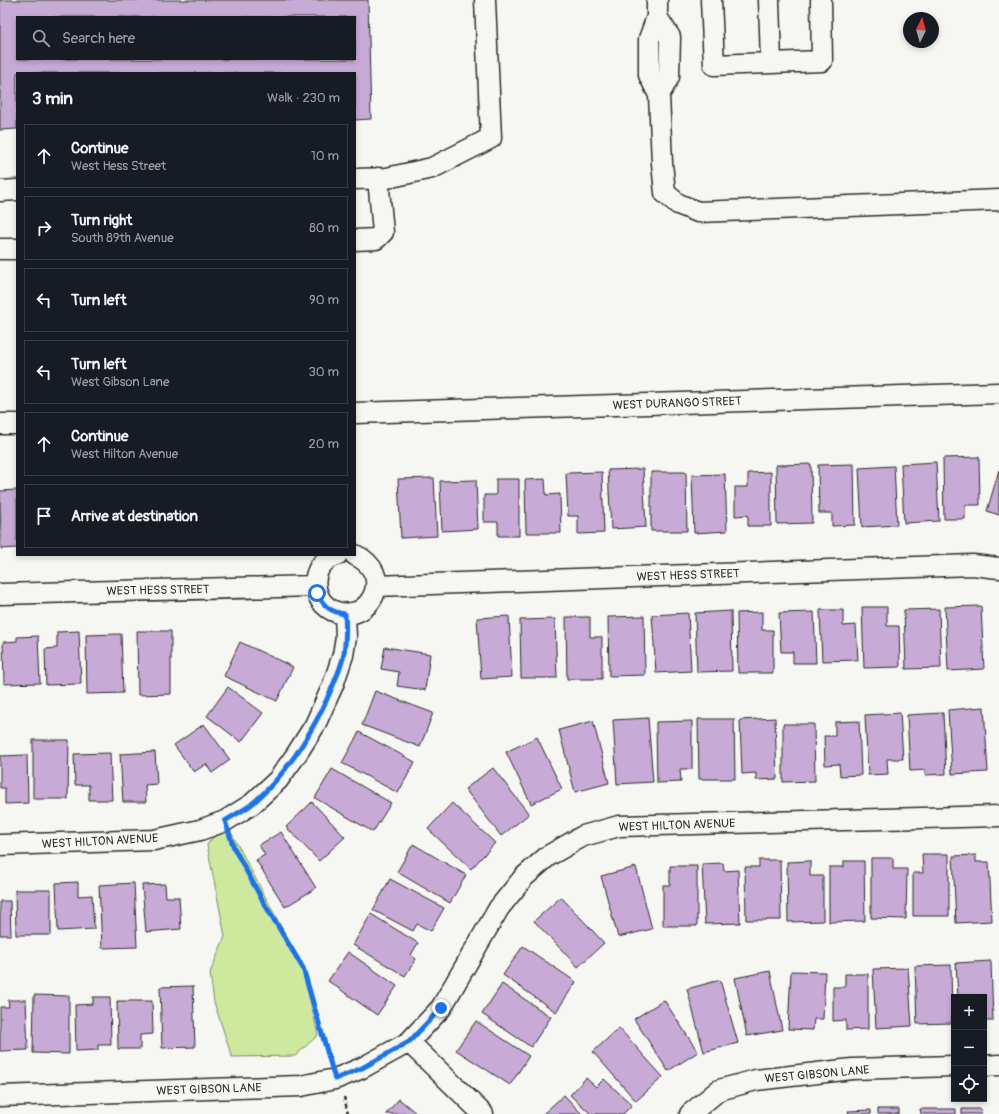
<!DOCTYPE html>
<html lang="en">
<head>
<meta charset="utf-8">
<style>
  body { margin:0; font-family:Pangolin,sans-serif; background:#242831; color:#f1f3f6 }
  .controls { position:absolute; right:12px; bottom:12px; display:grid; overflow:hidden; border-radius:0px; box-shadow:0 2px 6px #0003 }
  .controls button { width:36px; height:36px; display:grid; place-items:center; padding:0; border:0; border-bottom:1px solid #363941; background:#171b24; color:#f1f3f6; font:20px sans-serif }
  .compass { position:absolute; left:903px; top:12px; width:36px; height:36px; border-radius:50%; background:#171b24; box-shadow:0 2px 6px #0003; rotate:5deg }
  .stop { position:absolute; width:12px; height:12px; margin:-9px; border:3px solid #1a73e8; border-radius:50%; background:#fff }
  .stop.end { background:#1a73e8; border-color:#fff; box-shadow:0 1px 4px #0008 }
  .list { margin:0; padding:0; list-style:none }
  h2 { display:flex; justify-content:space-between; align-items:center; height:52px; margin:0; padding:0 16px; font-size:17px }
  h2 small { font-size:13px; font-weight:400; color:#9ea1a6 }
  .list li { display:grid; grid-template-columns:26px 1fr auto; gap:12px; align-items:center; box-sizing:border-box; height:64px; margin:0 8px 8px; padding:0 8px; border:1px solid #363941; border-radius:0px }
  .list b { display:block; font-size:15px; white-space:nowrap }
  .list p { margin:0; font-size:13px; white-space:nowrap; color:#9ea1a6 }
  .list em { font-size:13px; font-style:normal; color:#9ea1a6 }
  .icon { flex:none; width:22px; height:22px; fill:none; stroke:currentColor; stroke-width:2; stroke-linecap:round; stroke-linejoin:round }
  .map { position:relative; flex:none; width:999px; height:1114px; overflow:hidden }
  .search { position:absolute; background:#171b24; box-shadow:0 2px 6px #0003; left:16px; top:16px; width:340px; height:44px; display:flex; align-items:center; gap:10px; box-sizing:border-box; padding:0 14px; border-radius:0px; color:#9ea1a6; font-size:15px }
  .panel { position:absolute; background:#171b24; box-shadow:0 2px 6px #0003; left:16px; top:72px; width:340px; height:484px; border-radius:0px }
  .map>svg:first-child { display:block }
  .green { fill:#cee89e; stroke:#7c8a64 }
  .building { fill:#c8aad6; stroke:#2b2b2b; fill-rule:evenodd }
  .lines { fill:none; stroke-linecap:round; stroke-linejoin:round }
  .minor-casing { stroke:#2b2b2b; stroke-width:23 }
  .path { stroke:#2b2b2b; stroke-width:2.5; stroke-dasharray:4 3; stroke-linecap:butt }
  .minor { stroke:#f6f6f2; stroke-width:20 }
  .route { stroke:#1a73e8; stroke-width:5 }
  .labels { text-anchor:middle; stroke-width:3.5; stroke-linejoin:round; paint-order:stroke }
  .street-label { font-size:12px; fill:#2b2b2b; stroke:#f6f6f2 }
</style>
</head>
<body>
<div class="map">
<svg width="999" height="1114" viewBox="0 0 999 1114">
  <rect width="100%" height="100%" fill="#f6f6f2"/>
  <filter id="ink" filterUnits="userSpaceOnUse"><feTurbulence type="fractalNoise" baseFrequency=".025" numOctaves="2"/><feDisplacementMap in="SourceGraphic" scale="8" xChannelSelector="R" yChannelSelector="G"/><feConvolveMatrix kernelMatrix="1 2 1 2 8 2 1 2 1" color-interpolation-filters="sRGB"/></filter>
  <g filter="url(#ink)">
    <!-- green -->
    <path class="green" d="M225,821L303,968L318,1035L295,1056L232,1057L214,1002L210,973L225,936L207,845Z"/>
    <!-- building -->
    <path class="building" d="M0,0H368L371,119L355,120V73H17V129L0,130ZM17,17H355V59H17Z
      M979,457L980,505H965V519H944L943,458Z
      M936,462L939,521L904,523L901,464Z
      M811,464L812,523L777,524L776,465Z
      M854,464L855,525L832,526V513H819L818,465Z
      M894,466L897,525L862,527L859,468Z
      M643,469L646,527L611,529L608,470Z
      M999,470V515L987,511Z
      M602,472L604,533L578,534V516H568L566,473Z
      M651,472H686L687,531H651Z
      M771,472V526H748V515L735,516V487H748V473Z
      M725,474L727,531L694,533L692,475Z
      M434,478L437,536L401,538L398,479Z
      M496,479H519V536H498V522H484V495H496Z
      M545,479L546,495L560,494L561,533H526L525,480Z
      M476,480L478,529L442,531L440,481Z
      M17,490V548L1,549L0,491Z
      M981,606L984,669L948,671L945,607Z
      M862,607H887V626H899L900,667L864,668Z
      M939,609L941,668L906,669L904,610Z
      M820,610H843V626L856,625L858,660L822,661Z
      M731,611L732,671L697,672L695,613Z
      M762,612V630H773V673H738L737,613Z
      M814,612L816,663H793V652H781L779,613Z
      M688,613L691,671L656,673L652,615Z
      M509,616L512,677L481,679L477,618Z
      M644,616L645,675L609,676L608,617Z
      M566,617H590V637H602V679H567Z
      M555,619L557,678H521L520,620Z
      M79,631L81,684L46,685L45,649L57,648V632Z
      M137,631H171V694L138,695Z
      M121,634L123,693L87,694L86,635Z
      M38,636L40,683L4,684L3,642L17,641V637Z
      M240,642L293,667L277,701L224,676Z
      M385,647L430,654L425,690L397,686L399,672L381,669Z
      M228,687L263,713L241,742L207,716Z
      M375,691L433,713L420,747L362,725Z
      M984,707L988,772L952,774L948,710Z
      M900,713L903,759H887L888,774L868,775L865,715Z
      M943,713L946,774L925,775V770L910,771L907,715Z
      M648,718L653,782L617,784L613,720Z
      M775,718L777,779L756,780V773L742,774L740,720Z
      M698,719H734L735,779H699Z
      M593,721L609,783L575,792L559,730Z
      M692,721V769H680L681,782L657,783L656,722Z
      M859,721L861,775L840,776L839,764L825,765L824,736H835V722Z
      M204,724L230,760L212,773L206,764L194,772L174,745Z
      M783,724H814L815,781L783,782Z
      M359,732L415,762L398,793L342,763Z
      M537,737L562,789L531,804L506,752Z
      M33,740H69L68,799H33Z
      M155,752L157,784L145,785L146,802H123L120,754Z
      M110,753L112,800H89V785H75L74,754Z
      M27,755L28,803L5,804V788H0V756Z
      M493,768L529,814L501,836L465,789Z
      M332,769L391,803L373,832L315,798Z
      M312,802L345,837L319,861L286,827Z
      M452,803L495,843L471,869L428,829Z
      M281,832L316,888L285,907L256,860L265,855L259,845Z
      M413,844L466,875L450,903L397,872Z
      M922,854H949V916H913V873H923Z
      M976,855V862H989L992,921L956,923L953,856Z
      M871,858H893V869H907L906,919L871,918Z
      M759,860H780L781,920H746L745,867H759Z
      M810,861V876H823V921L788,922L787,862Z
      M844,861H864L865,921L829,922V867H844Z
      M723,863L724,871L738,870L740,923L705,924L702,864Z
      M670,866H697V926H663V885H670Z
      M636,867L652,929L618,937L601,876Z
      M390,879L444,908L431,931L417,924L413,931L373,910Z
      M78,882V896L92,895L94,929L58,931L56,883Z
      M134,883L137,947L102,948L99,885Z
      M165,884L166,897H179L181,929L146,932L142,885Z
      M15,890H51V935H16Z
      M561,897L604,943L578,967L534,921Z
      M0,901H10L11,935H0Z
      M371,914L418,943L411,955L416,959L405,976L353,945Z
      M523,946L576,982L556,1012L503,975Z
      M348,952L397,986L377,1015L328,981Z
      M991,961L993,1021H984V997H958L956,963Z
      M951,965L952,1023L917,1024L915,966Z
      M908,968L912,1026L876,1028L873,969Z
      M770,971L782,1030L747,1036L735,978Z
      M791,971L825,972L823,1019H814L813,1030L788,1029Z
      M845,974H868V1029L846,1030V1020L833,1021V987H845Z
      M720,980L738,1043L704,1052L687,989Z
      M502,984L551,1017L531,1047L482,1014Z
      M193,986L195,1047L162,1048L160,987Z
      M34,995L69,996V1054L33,1053Z
      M93,997H110L111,1045H98V1050L76,1051L75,1005L93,1004Z
      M8,1000H26L28,1050L0,1051V1007H9Z
      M664,1000L698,1052L668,1071L634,1019Z
      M117,1001H152L153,1034L140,1035V1049H118Z
      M476,1021L529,1056L510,1085L456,1050Z
      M619,1028L663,1077L636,1101L593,1052Z
      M586,1078L596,1087L604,1079L632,1105L623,1114H591L570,1095Z
      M564,1095L582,1114H543Z
      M399,1099L417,1114H386Z
      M878,1109H899V1114H878Z
      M920,1109H956V1114H921Z
      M962,1109H980L981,1114H962Z
      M871,1110V1114H849L848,1111Z"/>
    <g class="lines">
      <!-- minor casing -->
      <g class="minor-casing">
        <path id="minor" d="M657,0V17L649,39V75L659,95L662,163L665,193L678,204L698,212L999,200
          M711,0L714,65L771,63L769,0
          M657,17L670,37L669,77L659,95
          M771,63L822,61L821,0
          M355,179L387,178L432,168L491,138L485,0
          M0,191L17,190
          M355,240L376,239L383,232L378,178
          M0,249H17
          M355,413L999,393
          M0,424H17
          M337,555C301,565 313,619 352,613C360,612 367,606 371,600C376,592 378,582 374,573C370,564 364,559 355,555
          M376,586L973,565L999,568
          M0,594L315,586
          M0,845L154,840L200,830L225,821L252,804L278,780L296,755L315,725L333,685L343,655L346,637L345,614
          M409,1042L483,1114
          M984,1066L999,1065
          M0,1096L301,1086L335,1079L362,1068L409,1042L441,1008L499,908L524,877L548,856L583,836L619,826L999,816
          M690,1114L719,1090L756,1080L852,1069L954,1066"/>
      </g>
      <!-- path -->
      <path class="path" d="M231,840L234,848L264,903L303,968L330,1061
        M344,1097L348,1114"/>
      <!-- minor -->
      <use href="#minor" class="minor"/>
    </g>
  </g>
  <g class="lines" filter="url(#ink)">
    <!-- route -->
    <path class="route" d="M317,593C323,606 331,612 345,614C346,628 346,640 344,654C341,669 333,685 327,699C309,738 286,775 253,803C245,810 234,815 225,821L234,848L264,903L303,968L335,1079L362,1068L409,1042L441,1008"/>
  </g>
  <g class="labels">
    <!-- street labels -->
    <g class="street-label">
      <text transform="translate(677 403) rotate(-2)" y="4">WEST DURANGO STREET</text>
      <text transform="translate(688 575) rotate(-2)" y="4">WEST HESS STREET</text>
      <text transform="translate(158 590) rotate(-1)" y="4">WEST HESS STREET</text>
      <text transform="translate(677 825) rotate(-2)" y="4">WEST HILTON AVENUE</text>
      <text transform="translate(100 841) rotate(-3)" y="4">WEST HILTON AVENUE</text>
      <text transform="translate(817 1074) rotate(-5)" y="4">WEST GIBSON LANE</text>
      <text transform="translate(209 1089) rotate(-2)" y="4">WEST GIBSON LANE</text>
    </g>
  </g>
</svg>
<div class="controls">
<button>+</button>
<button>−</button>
<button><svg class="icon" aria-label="locate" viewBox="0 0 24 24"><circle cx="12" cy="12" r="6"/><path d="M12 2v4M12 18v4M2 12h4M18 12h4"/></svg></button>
</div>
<svg class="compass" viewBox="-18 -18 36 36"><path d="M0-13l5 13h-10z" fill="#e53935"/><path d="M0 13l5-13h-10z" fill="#9ea1a6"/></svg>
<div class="stop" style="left:317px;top:593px"></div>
<div class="stop end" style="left:441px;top:1008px"></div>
<div class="search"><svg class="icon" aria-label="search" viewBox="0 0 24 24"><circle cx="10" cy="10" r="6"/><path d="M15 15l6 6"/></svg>Search here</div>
<section class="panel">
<h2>3 min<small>Walk · 230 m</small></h2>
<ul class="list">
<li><svg class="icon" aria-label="ahead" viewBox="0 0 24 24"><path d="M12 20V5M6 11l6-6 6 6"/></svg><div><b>Continue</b><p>West Hess Street</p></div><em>10 m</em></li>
<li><svg class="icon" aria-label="right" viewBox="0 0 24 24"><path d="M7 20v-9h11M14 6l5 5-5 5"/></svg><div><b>Turn right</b><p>South 89th Avenue</p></div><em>80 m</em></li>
<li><svg class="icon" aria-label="left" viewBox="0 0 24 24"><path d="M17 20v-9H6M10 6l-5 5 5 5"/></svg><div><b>Turn left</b></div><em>90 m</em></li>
<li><svg class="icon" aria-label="left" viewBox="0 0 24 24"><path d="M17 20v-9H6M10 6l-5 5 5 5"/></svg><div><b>Turn left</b><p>West Gibson Lane</p></div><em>30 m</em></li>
<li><svg class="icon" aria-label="ahead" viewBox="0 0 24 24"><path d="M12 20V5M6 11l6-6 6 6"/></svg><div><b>Continue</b><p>West Hilton Avenue</p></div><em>20 m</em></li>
<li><svg class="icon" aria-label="arrive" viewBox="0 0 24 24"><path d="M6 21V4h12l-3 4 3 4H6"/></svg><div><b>Arrive at destination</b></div></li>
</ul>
</section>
</div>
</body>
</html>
